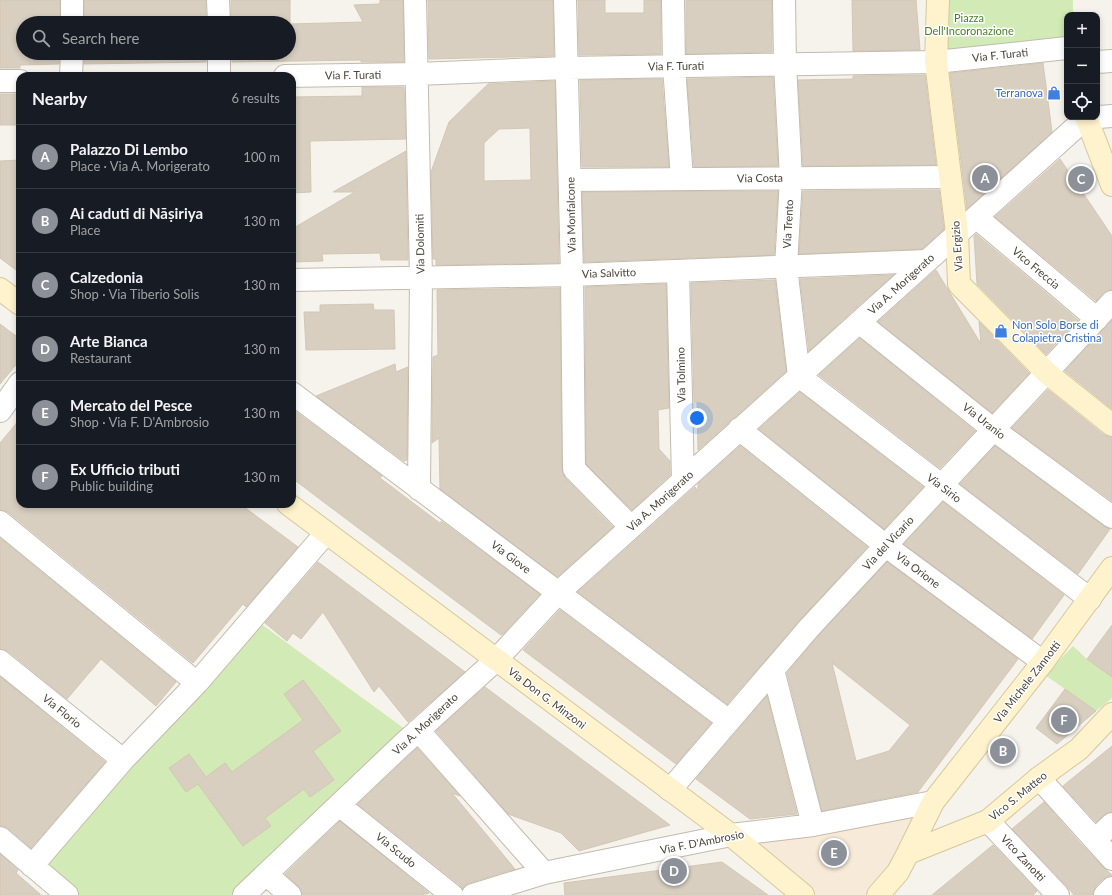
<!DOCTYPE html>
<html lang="en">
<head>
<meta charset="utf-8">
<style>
  body { margin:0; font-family:Lato,sans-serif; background:#20242c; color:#f1f3f6 }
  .controls { position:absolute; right:12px; top:12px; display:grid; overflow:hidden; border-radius:8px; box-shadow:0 2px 6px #0003 }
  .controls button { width:36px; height:36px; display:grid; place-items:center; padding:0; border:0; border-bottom:1px solid #363941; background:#171b24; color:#f1f3f6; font:20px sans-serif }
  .you { position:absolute; left:697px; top:418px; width:14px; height:14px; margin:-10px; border:3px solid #fff; border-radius:50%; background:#1a73e8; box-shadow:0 0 0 6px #1a73e833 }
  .badge { display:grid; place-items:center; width:26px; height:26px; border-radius:50%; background:#8c9099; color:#fff; font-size:13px; font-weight:700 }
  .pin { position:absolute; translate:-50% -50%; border:2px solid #fff; box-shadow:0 1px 4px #0006 }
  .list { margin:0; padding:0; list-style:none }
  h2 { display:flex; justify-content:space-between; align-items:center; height:52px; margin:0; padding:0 16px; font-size:17px }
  h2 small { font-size:13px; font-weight:400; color:#9ea1a6 }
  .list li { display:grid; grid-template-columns:26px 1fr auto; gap:12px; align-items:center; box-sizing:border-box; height:64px; padding:0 16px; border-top:1px solid #363941 }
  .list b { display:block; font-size:15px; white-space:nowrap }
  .list p { margin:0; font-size:13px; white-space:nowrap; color:#9ea1a6 }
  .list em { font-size:13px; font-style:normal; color:#9ea1a6 }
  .icon { flex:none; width:22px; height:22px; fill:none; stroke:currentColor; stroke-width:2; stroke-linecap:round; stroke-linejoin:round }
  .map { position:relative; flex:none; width:1112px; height:895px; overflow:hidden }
  .search { position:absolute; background:#171b24; box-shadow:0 2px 6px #0003; left:16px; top:16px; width:280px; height:44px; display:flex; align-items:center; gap:10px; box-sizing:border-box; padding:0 14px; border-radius:22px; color:#9ea1a6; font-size:15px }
  .panel { position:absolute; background:#171b24; box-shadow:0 2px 6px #0003; left:16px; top:72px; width:280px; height:436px; border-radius:12px }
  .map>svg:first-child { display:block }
  .commercial { fill:#f7ead8 }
  .green { fill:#d2eab5 }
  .building { fill:#d8cfc1; stroke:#d3c7b4; fill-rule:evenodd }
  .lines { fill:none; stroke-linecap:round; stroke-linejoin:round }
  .street-casing { stroke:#c2bbae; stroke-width:24 }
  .secondary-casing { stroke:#d6c79b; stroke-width:24 }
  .street { stroke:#fff; stroke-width:22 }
  .secondary { stroke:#fff3cd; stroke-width:22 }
  .labels { text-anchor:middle; stroke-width:3; stroke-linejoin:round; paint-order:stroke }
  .park-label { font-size:11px; fill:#4a7f2a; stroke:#fff }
  .street-label { font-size:11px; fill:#4b4439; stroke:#fff }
  .shop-label { font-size:11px; fill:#366cbe; stroke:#fff; text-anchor:end }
</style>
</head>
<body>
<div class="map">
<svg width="1112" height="895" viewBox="0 0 1112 895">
  <rect width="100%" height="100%" fill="#f6f3ec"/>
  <!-- commercial -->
  <path class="commercial" d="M922,816L872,895H812L748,838L829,829Z"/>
  <!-- green -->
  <path class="green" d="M944,0H1073V15H1067V41L943,50Z
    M257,621L409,732L260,866L232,895H74L39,866Z
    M1073,646L1087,659L1112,677V698L1096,711L1065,689L1045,675Z"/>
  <!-- building -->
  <path class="building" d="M0,0H60V23H23V53H59V64L20,65V68H0Z
    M84,0H206V23H84Z
    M231,0H290V24L363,22L354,5L380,4V0H403L404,62H361V60L232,62V53H289V23H231Z
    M428,0H553L554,56L429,59Z
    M578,0H605V13H644V0H661V54L579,55Z
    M686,0H772V52L686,54Z
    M852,0H916L920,50L853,51Z
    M84,53H206V62L84,64Z
    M1043,63L1052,132L967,209L950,73Z
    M925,75L936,165L803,166L798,80L853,79V76Z
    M773,77L778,166L694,167L687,79Z
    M662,79L669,167H582L580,80Z
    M555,81L559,263L436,265V259H433L431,172L449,122L488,84ZM530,128L531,180L484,181V143L499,129Z
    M362,87H404L406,139L310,141L311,192L292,193V97L362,96Z
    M0,94H20V125H0Z
    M406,151L408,260H381L380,253L322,254L323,261L292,262V229L355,192H333Z
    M1060,159L1112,236V290H1108L1103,293L1096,301L995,217Z
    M20,160V273L0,258V161Z
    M939,190L944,229L922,249L799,254L803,191Z
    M778,191L774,255L584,262L582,192Z
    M976,234L1078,320L1046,354L977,284L974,236Z
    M936,270L981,344L979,322L1029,373L992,413L878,322Z
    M893,275L849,314L809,351L800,279Z
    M775,280L786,371L698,450L697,401L694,402L691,283Z
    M666,284L669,408L658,410L659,449L670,461V475L632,510L586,464L585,287Z
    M560,288L562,470L565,478L613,527L557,577L440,489L439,438L432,443L433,357L438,355L437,290Z
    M373,304L374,310H394L395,349L306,350L304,312H320V305Z
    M1112,320V409L1065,371Z
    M0,324L20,339V360L0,384Z
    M860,338L975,431L940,468L819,375Z
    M395,364L396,372L408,367L407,460L404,461L316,396Z
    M1048,390L1104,435L1112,437V501L1012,428Z
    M800,392L923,487L884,529L759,429Z
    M292,409L382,476L380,478L441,524V521L540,594L503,634L501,635L325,503L292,478Z
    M20,419V504H240L298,547L246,607L243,604L193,663L8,512L0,510V443Z
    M740,446L867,547L800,620L727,704L578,592L695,487L698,491V484Z
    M995,446L1105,527L1110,529L1078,574L960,484Z
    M943,502L1064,595L1032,639L904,544Z
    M0,538L176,682L156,706L101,659L67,699L8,651L0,649Z
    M318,562L465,672L408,722L379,686L374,692L323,612L301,639L293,633L287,641L265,623Z
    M887,562L1018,659L918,792L822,811L787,673L818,636ZM832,663L910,725L889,751L856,761Z
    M560,610L711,723L676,764L523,650Z
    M1112,625V677L1087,659Z
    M0,677L105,762L31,848L8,828L3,826H0Z
    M303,680L341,731L313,751L334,780L310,797L304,789L265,818L271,826L243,846L198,784L186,792L169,768L189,754L206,777L225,763L232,772L303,720L284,694Z
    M485,687L564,746L670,825L579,851L561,833L508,814L436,731Z
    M1065,689L1096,711L1057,744L1036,728Z
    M767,696L797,814L750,819L696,779Z
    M1112,746V812L1104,815L1096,822L1063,786Z
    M417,748L460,796L452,793L515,869L469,883L464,886L463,889L459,884L358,804Z
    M1044,802L1080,843L1103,867L1112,875L1103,879L1096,886L1093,891V895H1074L1067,886L1012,829Z
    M340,821L429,893L421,895H302V891L298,886L285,874Z
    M993,845L1037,891L1033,895H932Z
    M0,854L18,870L16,873L41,895H0Z
    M722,862L768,895H565L564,883Z"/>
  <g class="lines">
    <!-- street casing -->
    <g class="street-casing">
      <path id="street" d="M218,0L219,23
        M415,0L421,278L419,489
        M565,0L572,275L574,469L631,527
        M673,0L674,66L682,179
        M784,0L785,64L791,178L786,267L799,376L1090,599
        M72,23V0
        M219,53V76
        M1097,62L1112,61
        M71,76L72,53
        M285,76L417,74L567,68L936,62L1067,48
        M0,81H20
        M570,180L950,177
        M976,217L1097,319
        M678,271L683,480
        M292,280L572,275L927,261
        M859,322L994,430L1112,517
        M292,393L729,721
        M0,411L20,383
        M739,429L886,546L1043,662
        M0,522L197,683
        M0,661L123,760
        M773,670L813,825
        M418,730L544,873
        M1039,778L1112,859
        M670,790L809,628L1112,302
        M339,805L452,895
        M988,821L1058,895
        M0,838L67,895
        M1095,840L1112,824
        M32,866L123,760L197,683L326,533
        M266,874L290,895
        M244,895L401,746L496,660L558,593L1086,118L1112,116
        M473,895L544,873L731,835L813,825L933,802
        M1105,895L1112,888"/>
    </g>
    <!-- secondary casing -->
    <g class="secondary-casing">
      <path id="secondary" d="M938,0L936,62L957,233L959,284L1047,373L1112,425
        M1086,117L1112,185
        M0,289L20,304
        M288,504L731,835L803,895
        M908,853L988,821L1039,778L1079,749L1112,714
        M878,895L898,872L908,853L933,802L1043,662L1112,568"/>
    </g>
    <!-- street -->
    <use href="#street" class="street"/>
    <!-- secondary -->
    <use href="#secondary" class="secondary"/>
  </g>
  <!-- icons -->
  <defs>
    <g id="shop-bare" transform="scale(1.08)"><path d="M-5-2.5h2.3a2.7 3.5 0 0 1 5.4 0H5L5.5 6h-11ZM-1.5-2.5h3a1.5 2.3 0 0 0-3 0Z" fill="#3f7fe0" stroke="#fff" stroke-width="2.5" paint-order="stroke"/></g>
  </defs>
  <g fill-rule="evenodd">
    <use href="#shop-bare" x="1054" y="93"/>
    <use href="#shop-bare" x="1001" y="331"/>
  </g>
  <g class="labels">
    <!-- park labels -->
    <g class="park-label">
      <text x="969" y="22">Piazza<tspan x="969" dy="13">Dell'Incoronazione</tspan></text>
    </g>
    <!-- street labels -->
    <g class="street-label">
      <text transform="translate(1000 55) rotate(-6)" y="4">Via F. Turati</text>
      <text transform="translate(676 66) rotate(-1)" y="4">Via F. Turati</text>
      <text transform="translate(353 75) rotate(-1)" y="4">Via F. Turati</text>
      <text transform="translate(760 178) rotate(-1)" y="4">Via Costa</text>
      <text transform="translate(571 215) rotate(-91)" y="4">Via Monfalcone</text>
      <text transform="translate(788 224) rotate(-87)" y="4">Via Trento</text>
      <text transform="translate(420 244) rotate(-91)" y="4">Via Dolomiti</text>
      <text transform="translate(957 246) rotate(-94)" y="4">Via Ergizio</text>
      <text transform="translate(1036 268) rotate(40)" y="4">Vico Freccia</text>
      <text transform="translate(609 273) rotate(-2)" y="4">Via Salvitto</text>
      <text transform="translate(901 284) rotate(-42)" y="4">Via A. Morigerato</text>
      <text transform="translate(681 375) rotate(-91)" y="4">Via Tolmino</text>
      <text transform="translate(984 421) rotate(38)" y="4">Via Uranio</text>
      <text transform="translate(944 488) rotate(37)" y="4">Via Sirio</text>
      <text transform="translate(660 501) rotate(-42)" y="4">Via A. Morigerato</text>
      <text transform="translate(888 543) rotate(-47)" y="4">Via del Vicario</text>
      <text transform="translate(511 557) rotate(37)" y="4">Via Giove</text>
      <text transform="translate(918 570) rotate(37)" y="4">Via Orione</text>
      <text transform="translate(1027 682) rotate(-52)" y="4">Via Michele Zannotti</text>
      <text transform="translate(547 698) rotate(37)" y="4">Via Don G. Minzoni</text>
      <text transform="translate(62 711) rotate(39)" y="4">Via Florio</text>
      <text transform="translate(425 724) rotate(-43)" y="4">Via A. Morigerato</text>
      <text transform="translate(1018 796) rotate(-39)" y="4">Vico S. Matteo</text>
      <text transform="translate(702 842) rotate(-11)" y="4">Via F. D'Ambrosio</text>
      <text transform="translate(396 850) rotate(39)" y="4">Via Scudo</text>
      <text transform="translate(1023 858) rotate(47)" y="4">Vico Zanotti</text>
    </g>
    <!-- shop labels -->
    <g class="shop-label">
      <text x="1043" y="97">Terranova</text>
      <text x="1012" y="329" text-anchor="start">Non Solo Borse di<tspan x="1012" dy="13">Colapietra Cristina</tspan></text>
    </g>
  </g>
</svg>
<div class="controls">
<button>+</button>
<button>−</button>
<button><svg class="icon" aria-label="locate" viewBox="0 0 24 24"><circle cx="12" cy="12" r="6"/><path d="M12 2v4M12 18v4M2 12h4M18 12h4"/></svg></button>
</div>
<div class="you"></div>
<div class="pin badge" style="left:985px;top:178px">A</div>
<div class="pin badge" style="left:1003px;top:751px">B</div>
<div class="pin badge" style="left:1081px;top:179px">C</div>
<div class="pin badge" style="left:674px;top:871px">D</div>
<div class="pin badge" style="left:834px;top:853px">E</div>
<div class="pin badge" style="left:1064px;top:720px">F</div>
<div class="search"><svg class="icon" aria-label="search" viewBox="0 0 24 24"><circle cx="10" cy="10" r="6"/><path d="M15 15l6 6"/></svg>Search here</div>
<section class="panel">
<h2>Nearby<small>6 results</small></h2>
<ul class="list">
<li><span class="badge">A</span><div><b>Palazzo Di Lembo</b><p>Place · Via A. Morigerato</p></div><em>100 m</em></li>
<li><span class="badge">B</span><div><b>Ai caduti di Nāṣiriya</b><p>Place</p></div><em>130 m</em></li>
<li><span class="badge">C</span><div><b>Calzedonia</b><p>Shop · Via Tiberio Solis</p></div><em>130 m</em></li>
<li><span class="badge">D</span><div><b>Arte Bianca</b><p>Restaurant</p></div><em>130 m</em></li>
<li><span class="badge">E</span><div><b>Mercato del Pesce</b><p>Shop · Via F. D'Ambrosio</p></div><em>130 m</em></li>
<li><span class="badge">F</span><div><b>Ex Ufficio tributi</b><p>Public building</p></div><em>130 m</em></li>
</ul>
</section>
</div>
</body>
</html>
